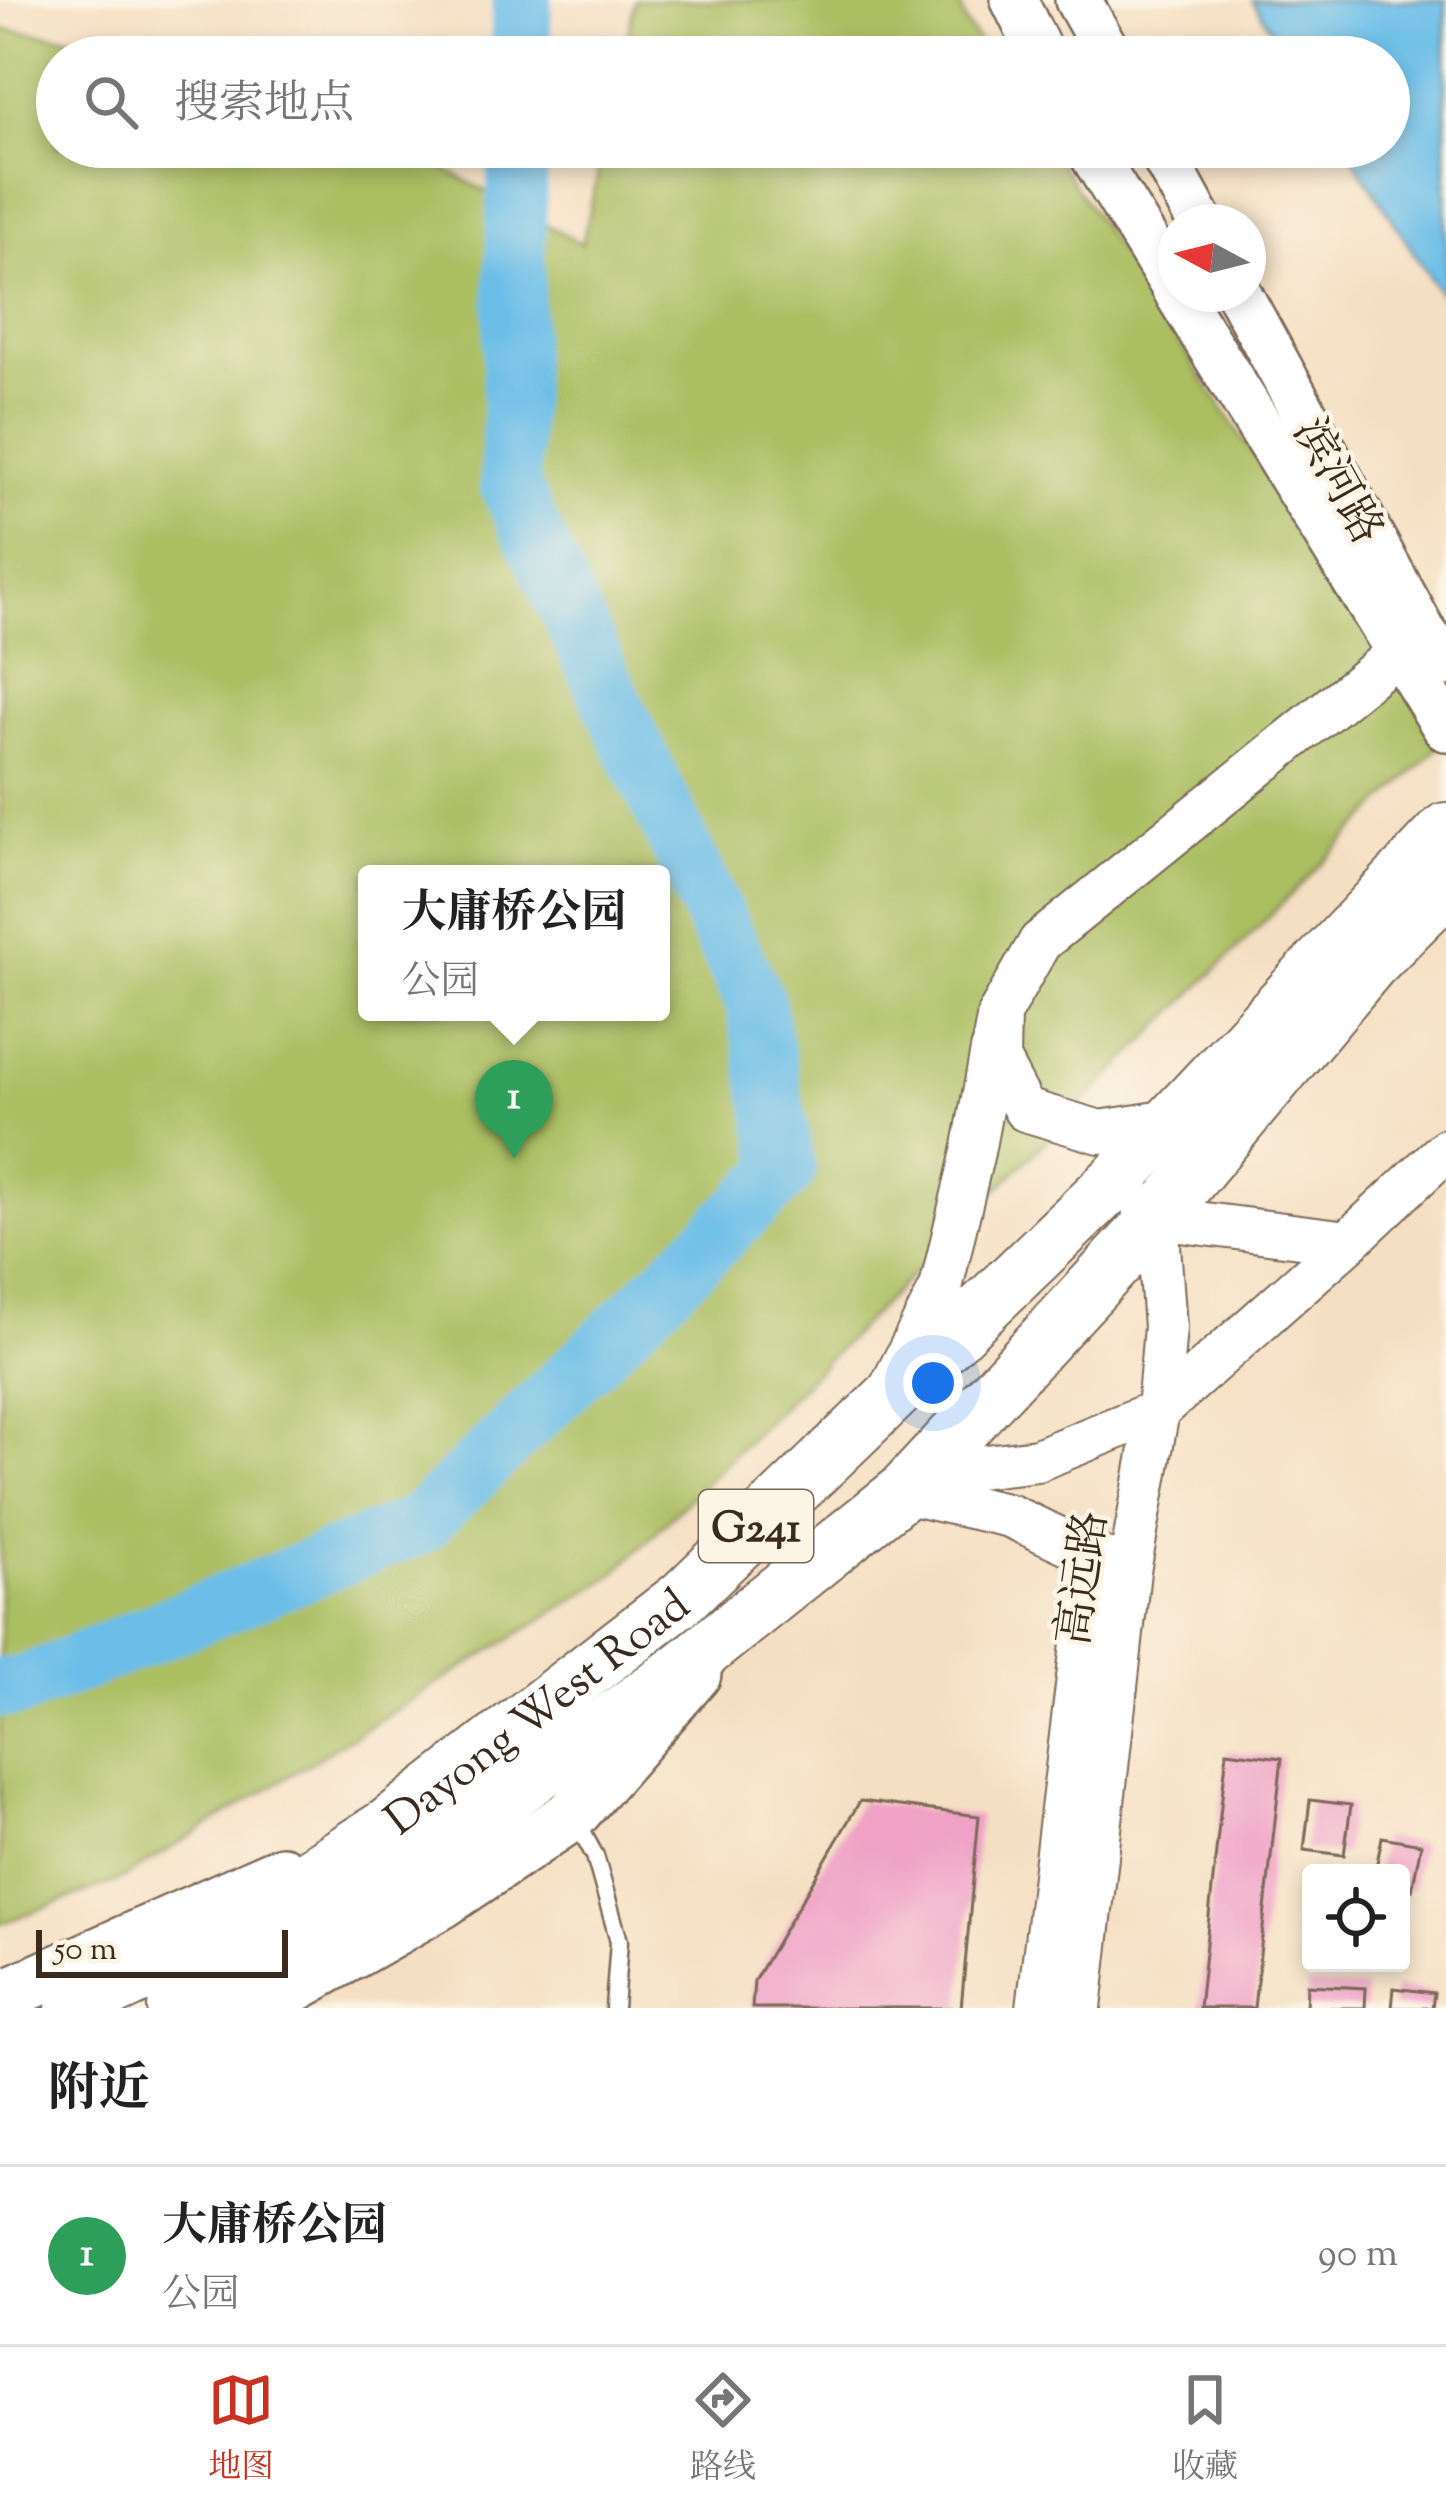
<!DOCTYPE html>
<html lang="zh">
<head>
<meta charset="utf-8">
<style>
  body { margin:0; font-family:"Sorts Mill Goudy","Noto Serif SC",serif; background:#f2f2f2; color:#222 }
  .controls { position:absolute; right:36px; bottom:36px; display:grid; overflow:hidden; border-radius:12px; box-shadow:0 6px 18px #0003 }
  .controls button { width:108px; height:108px; display:grid; place-items:center; padding:0; border:0; border-bottom:3px solid #e0e0e0; background:#fff; color:#222; font:60px sans-serif }
  .compass { position:absolute; left:1158px; top:204px; width:108px; height:108px; border-radius:50%; background:#fff; box-shadow:0 6px 18px #0003; rotate:277deg }
  .scale { position:absolute; left:36px; bottom:30px; width:252px; box-sizing:border-box; padding-left:12px; border:6px solid #3b2a1e; border-top:0; font-size:33px; line-height:42px; white-space:nowrap; color:#3b2a1e; -webkit-text-stroke:9px #fcf5e5; paint-order:stroke }
  .you { position:absolute; left:933px; top:1383px; width:42px; height:42px; margin:-30px; border:9px solid #fff; border-radius:50%; background:#1a73e8; box-shadow:0 0 0 18px #1a73e833 }
  .badge { display:grid; place-items:center; width:78px; height:78px; border-radius:50%; background:#c8321e; color:#fff; font-size:39px; font-weight:700 }
  .pin { position:absolute; translate:-50% -99px; filter:drop-shadow(0 3px 6px #0008) }
  .pin::after { content:''; position:absolute; top:63px; width:42px; height:36px; background:inherit; clip-path:polygon(0 0,100% 0,50% 100%) }
  .popup { position:absolute; left:358px; top:865px; width:312px; height:156px; box-sizing:border-box; display:grid; place-content:center; border-radius:12px; background:#fff; filter:drop-shadow(0 3px 9px #0005); font-size:39px; white-space:nowrap; color:#767676 }
  .popup b { font-size:45px; color:#222 }
  .popup::after { content:''; position:absolute; left:50%; top:100%; margin-left:-24px; border:24px solid transparent; border-top-color:#fff }
  .list { margin:0; padding:0; list-style:none }
  h2 { display:flex; justify-content:space-between; align-items:center; height:156px; margin:0; padding:0 48px; font-size:51px }
  h2 small { font-size:39px; font-weight:400; color:#767676 }
  .list li { display:grid; grid-template-columns:78px 1fr auto; gap:36px; align-items:center; box-sizing:border-box; height:180px; padding:0 48px; border-top:3px solid #e0e0e0 }
  .list b { display:block; font-size:45px; white-space:nowrap }
  .list p { margin:0; font-size:39px; white-space:nowrap; color:#767676 }
  .list em { font-size:39px; font-style:normal; color:#767676 }
  .icon { flex:none; width:66px; height:66px; fill:none; stroke:currentColor; stroke-width:2; stroke-linecap:round; stroke-linejoin:round }
  .map { position:relative; flex:none; width:1446px; height:2008px; overflow:hidden }
  .search { position:absolute; background:#fff; box-shadow:0 6px 18px #0003; left:36px; right:36px; top:36px; height:132px; display:flex; align-items:center; gap:30px; box-sizing:border-box; padding:0 42px; border-radius:66px; color:#767676; font-size:45px }
  .sheet { height:336px; background:#fff }
  nav { display:flex; justify-content:space-around; align-items:center; box-sizing:border-box; height:168px; border-top:3px solid #e0e0e0; background:#fff; font-size:33px; color:#767676 }
  nav a { display:grid; justify-items:center; gap:6px }
  nav .on { color:#c8321e }
  .map>svg:first-child { display:block }
  .green { fill:#abbe62; stroke:#737440; stroke-width:3; fill-rule:evenodd }
  .water { fill:#6cbee8; stroke:#547483; stroke-width:3 }
  .lines { fill:none; stroke-linecap:round; stroke-linejoin:round }
  .river { stroke:#6cbee8; stroke-width:60 }
  .building { fill:#efa1c6 }
  .service-casing { stroke:#7c6958; stroke-width:21 }
  .tertiary-casing { stroke:#7c6958; stroke-width:46 }
  .secondary-casing { stroke:#7c6958; stroke-width:50 }
  .primary-casing { stroke:#7c6958; stroke-width:56 }
  .trunk-casing { stroke:#7c6958; stroke-width:58 }
  .service { stroke:#fff; stroke-width:16 }
  .tertiary { stroke:#fff; stroke-width:42 }
  .secondary { stroke:#fff; stroke-width:45 }
  .primary { stroke:#fff; stroke-width:51 }
  .trunk { stroke:#fff; stroke-width:54 }
  .labels { text-anchor:middle; stroke-width:9; stroke-linejoin:round; paint-order:stroke }
  .shield { fill:#fcf5e5; stroke:#75675a; stroke-width:3 }
  .shield-label { font-size:42px; font-weight:bold; fill:#3b2a1e }
  .street-label { font-size:45px; fill:#3b2a1e; stroke:#fcf5e5 }
</style>
</head>
<body>
<div class="map">
<svg width="1446" height="2008" viewBox="0 0 1446 2008">
  <rect width="100%" height="100%" fill="#fcf5e5"/>
  <filter id="ink" filterUnits="userSpaceOnUse"><feTurbulence type="fractalNoise" baseFrequency=".00833" numOctaves="2"/><feDisplacementMap in="SourceGraphic" scale="24" xChannelSelector="R" yChannelSelector="G"/><feConvolveMatrix kernelMatrix="1 2 1 2 8 2 1 2 1" color-interpolation-filters="sRGB"/></filter>
  <filter id="wash" filterUnits="userSpaceOnUse"><feTurbulence type="fractalNoise" baseFrequency=".004" numOctaves="4" result="noise"/><feDisplacementMap in="SourceGraphic" scale="48" xChannelSelector="R" yChannelSelector="G"/><feGaussianBlur stdDeviation="2.7" result="paint"/><feColorMatrix in="noise" values="0 0 0 0 0 0 0 0 0 0 0 0 0 0 0 0 0 1.4 0 .05"/><feComposite in="paint" operator="in"/></filter>
  <g filter="url(#wash)">
    <rect width="100%" height="100%" fill="#f5dfc3"/>
    <!-- green -->
    <path class="green" d="M635,0H958L966,24L989,57H623Z
      M0,29L239,57H57V147H404L582,244L604,147H1049L1444,741L612,1576L120,1880L0,1924ZM367,874H661V1012H367Z"/>
    <!-- water -->
    <path class="water" d="M1252,0H1446V303L1346,147H1389V57H1289Z"/>
    <g class="lines">
      <!-- river -->
      <path class="river" d="M520,57L522,0
        M0,1688L20,1687L420,1524L786,1170L755,1002L510,486L518,147"/>
    </g>
    <g id="blocks">
      <!-- building -->
      <path class="building" d="M1227,1751L1282,1758L1254,2008H1199Z
        M1310,1800L1351,1805L1344,1855L1304,1850Z
        M860,1801L979,1816L961,2008H752L754,1981Z
        M1382,1837L1421,1844L1412,1890L1401,1887V1873H1375Z
        M1307,1985L1366,1988L1365,2008H1306Z
        M1394,1988L1434,1993L1432,2008H1392Z"/>
    </g>
  </g>
  <g filter="url(#ink)">
    <use href="#blocks" fill-opacity="0" stroke="#7c6958" stroke-width="3"/>
    <g class="lines">
      <!-- service casing -->
      <g class="service-casing">
        <path id="service" d="M576,1821L595,1856L619,1941L614,2008"/>
      </g>
      <!-- tertiary casing -->
      <g class="tertiary-casing">
        <path id="tertiary" d="M999,1014L1040,942L1423,633
          M1348,1242L1446,1150
          M892,1385L941,1288L973,1152L999,1014L998,1059L1025,1110L1100,1132L1171,1121
          M919,1474L1037,1460L1158,1411L1348,1242L1157,1218
          M903,1492L1010,1516L1116,1565
          M1038,2008L1093,1554
          M1080,2008L1129,1571L1158,1411L1165,1327L1157,1218L1143,1205"/>
      </g>
      <!-- secondary casing -->
      <g class="secondary-casing">
        <path id="secondary" d="M1014,0L1042,57
          M1078,0L1110,57
          M1088,147L1176,290
          M1159,147L1200,222
          M1178,294L1446,728
          M1239,294L1423,632L1446,663"/>
      </g>
      <!-- primary casing -->
      <g class="primary-casing">
        <path id="primary" d="M0,1997L282,1872
          M256,2008L441,1903L572,1815L695,1674"/>
      </g>
      <!-- trunk casing -->
      <g class="trunk-casing">
        <g id="trunk">
          <path id="s1" d="M73,2008L176,1960L387,1826L683,1597L1116,1180L1446,830"/>
          <path d="M175,2008L206,1993L481,1815L682,1669L903,1492L1157,1218L1370,964L1446,888"/>
        </g>
      </g>
      <!-- service -->
      <use href="#service" class="service"/>
      <!-- tertiary -->
      <use href="#tertiary" class="tertiary"/>
      <!-- secondary -->
      <use href="#secondary" class="secondary"/>
      <!-- primary -->
      <use href="#primary" class="primary"/>
      <!-- trunk -->
      <use href="#trunk" class="trunk"/>
    </g>
  </g>
  <g class="labels">
    <!-- shield labels -->
    <rect class="shield" x="699" y="1490" width="114" height="72" rx="9"/>
    <g class="shield-label">
      <text x="756" y="1541">G241</text>
    </g>
    <!-- street labels -->
    <g class="street-label">
      <text transform="translate(1340 480) rotate(61)" y="16">滨河路</text>
      <text transform="translate(1080 1578) rotate(-82)" y="16">高远路</text>
      <text dy="16" stroke="none"><textPath href="#s1" startOffset="552">Dayong West Road</textPath></text>
    </g>
  </g>
</svg>
<div class="controls">
<button><svg class="icon" aria-label="locate" viewBox="0 0 24 24"><circle cx="12" cy="12" r="6"/><path d="M12 2v4M12 18v4M2 12h4M18 12h4"/></svg></button>
</div>
<svg class="compass" viewBox="-18 -18 36 36"><path d="M0-13l5 13h-10z" fill="#e53935"/><path d="M0 13l5-13h-10z" fill="#767676"/></svg>
<div class="scale">50 m</div>
<div class="you"></div>
<div class="pin badge" style="left:514px;top:1159px;background:#2e9e5b">1</div>
<div class="popup"><b>大庸桥公园</b>公园</div>
<div class="search"><svg class="icon" aria-label="search" viewBox="0 0 24 24"><circle cx="10" cy="10" r="6"/><path d="M15 15l6 6"/></svg>搜索地点</div>
</div>
<section class="sheet">
<h2>附近<small></small></h2>
<ul class="list">
<li><span class="badge" style="background:#2e9e5b">1</span><div><b>大庸桥公园</b><p>公园</p></div><em>90 m</em></li>
</ul>
</section>
<nav>
<a class="on"><svg class="icon" aria-label="map" viewBox="0 0 24 24"><path d="M3 6l6-2 6 2 6-2v14l-6 2-6-2-6 2zM9 4v14M15 6v14"/></svg>地图</a>
<a><svg class="icon" aria-label="directions" viewBox="0 0 24 24"><path d="M12 3l9 9-9 9-9-9zM9 14v-3h6M13 9l2 2-2 2"/></svg>路线</a>
<a><svg class="icon" aria-label="saved" viewBox="0 0 24 24"><path d="M7 4h10v16l-5-4-5 4z"/></svg>收藏</a>
</nav>
</body>
</html>
